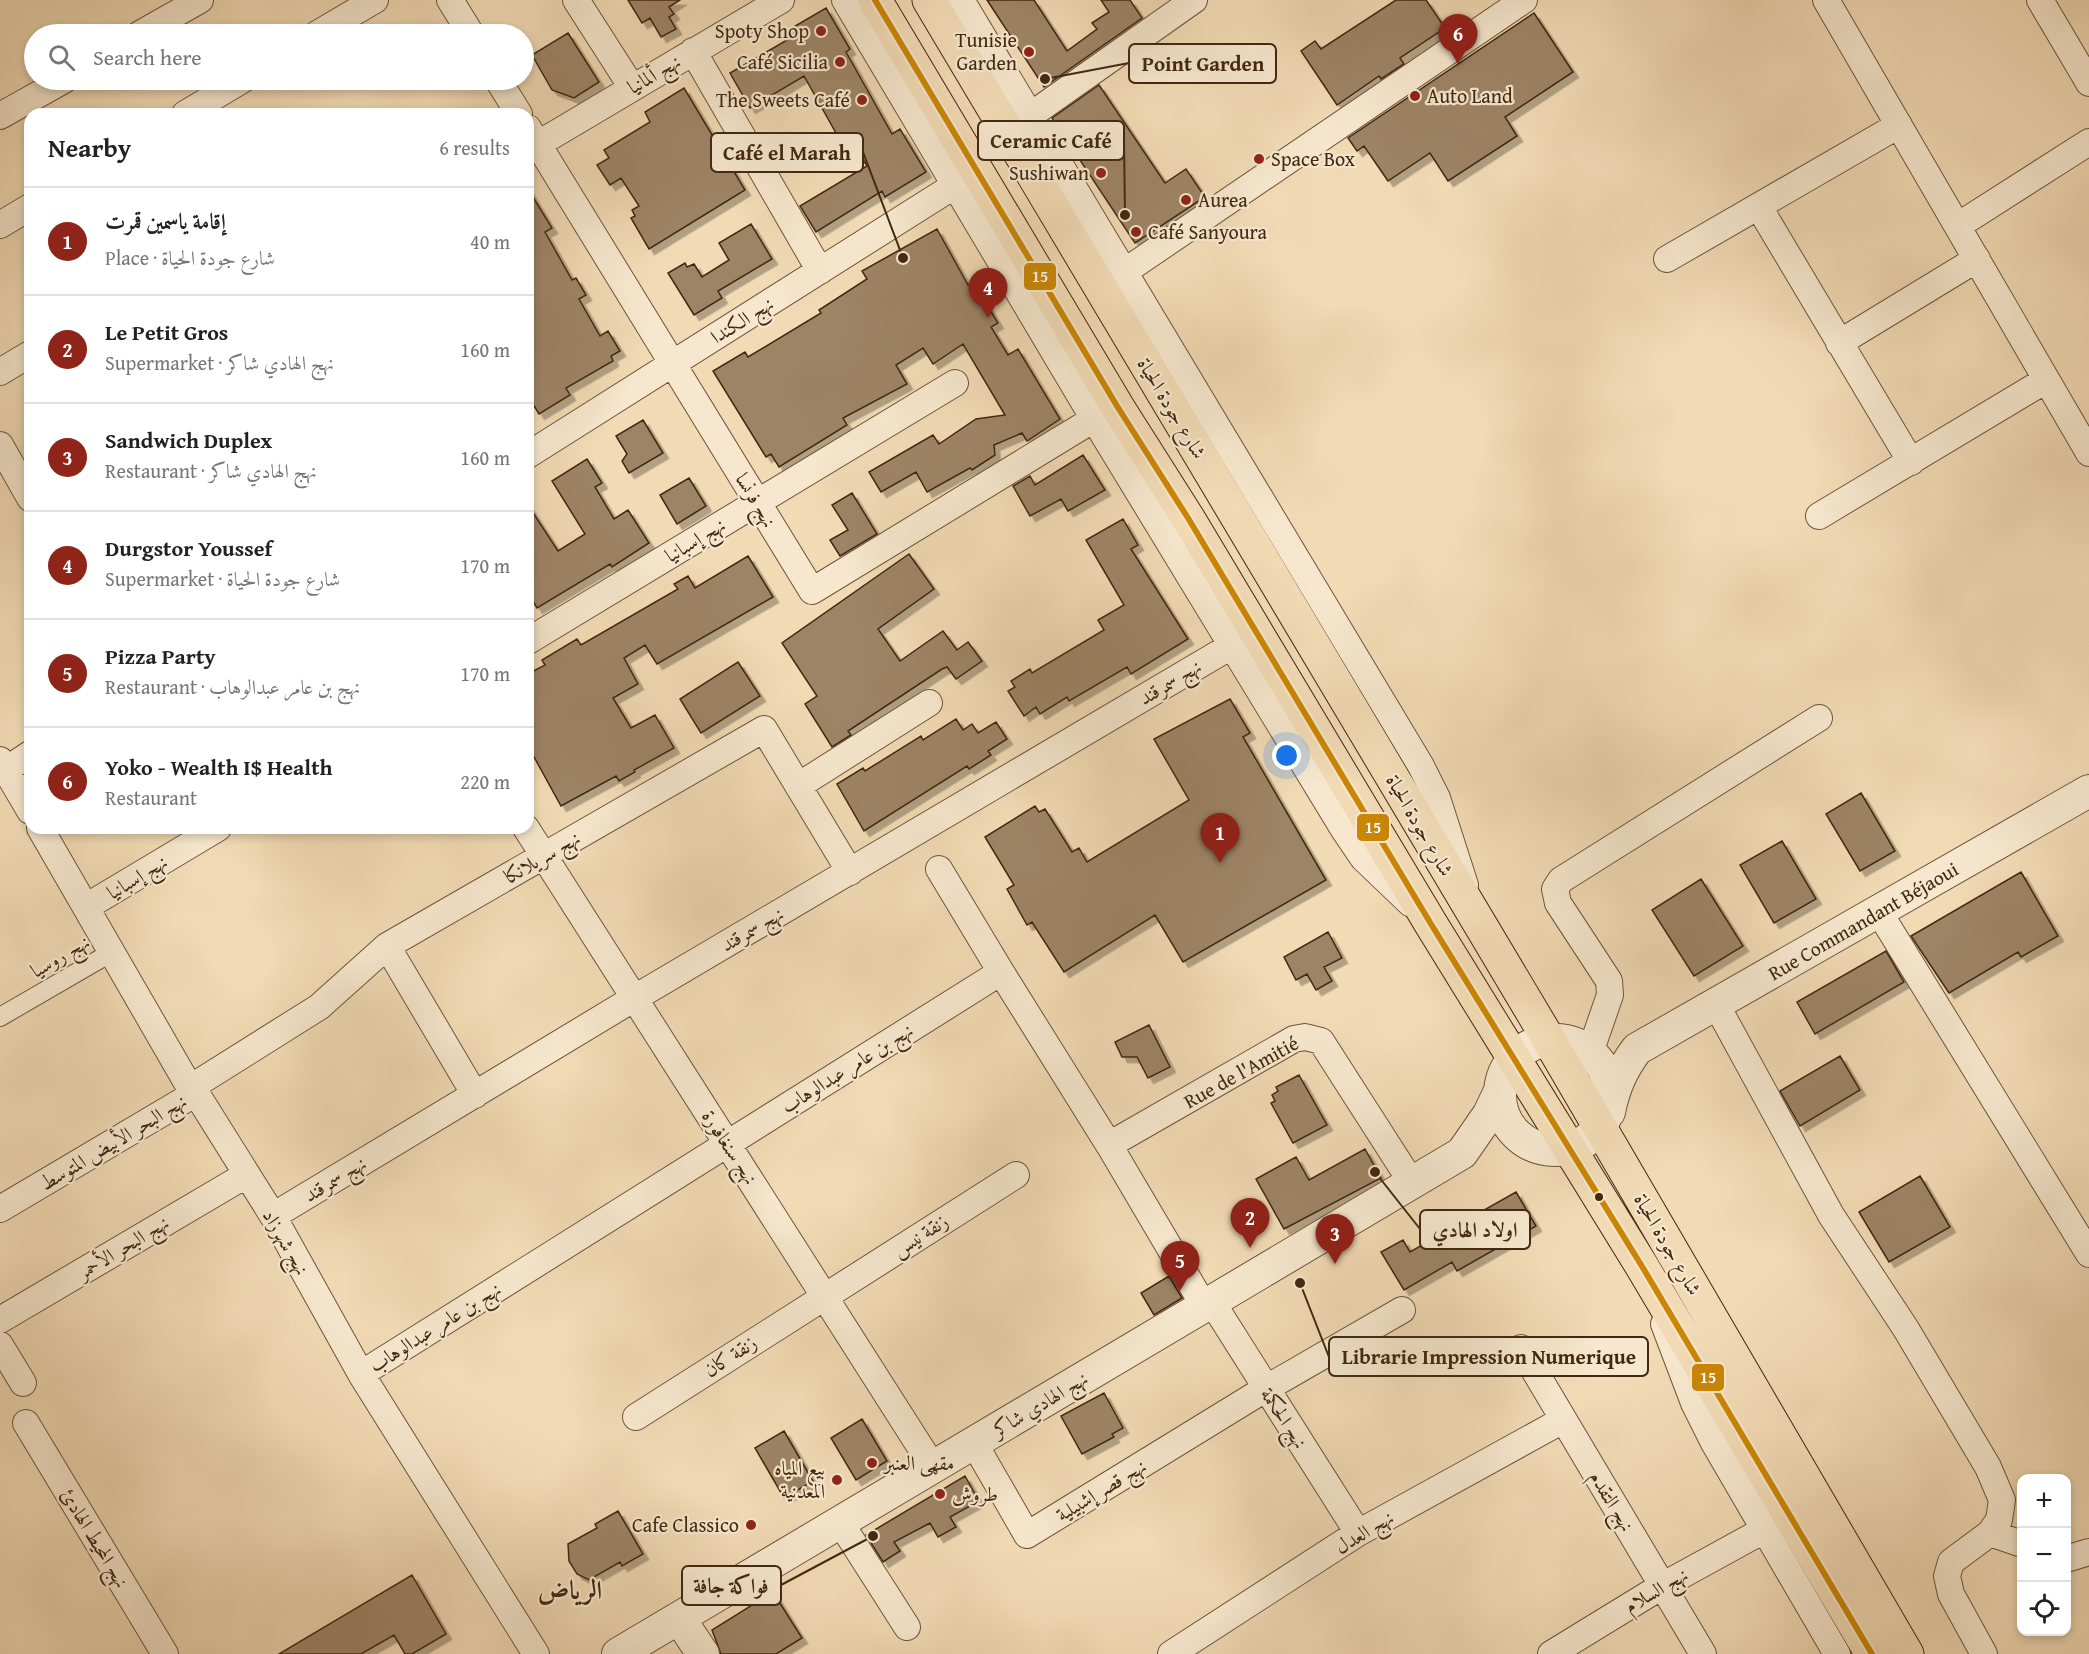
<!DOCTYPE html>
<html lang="en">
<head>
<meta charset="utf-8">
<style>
  body { margin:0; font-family:"Gentium Book Plus",Amiri,serif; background:#f2f2f2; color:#222 }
  .controls { position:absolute; right:18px; bottom:18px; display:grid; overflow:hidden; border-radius:12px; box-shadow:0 3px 9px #0003 }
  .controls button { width:54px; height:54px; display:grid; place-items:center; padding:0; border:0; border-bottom:2px solid #e0e0e0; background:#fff; color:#222; font:30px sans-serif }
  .you { position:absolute; left:1287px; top:756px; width:21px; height:21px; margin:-15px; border:4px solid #fff; border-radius:50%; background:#1a73e8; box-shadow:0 0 0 9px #1a73e833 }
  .badge { display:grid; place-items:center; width:39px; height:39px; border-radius:50%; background:#8f2418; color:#fff; font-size:20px; font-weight:700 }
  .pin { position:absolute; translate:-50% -50px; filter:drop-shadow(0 2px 3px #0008) }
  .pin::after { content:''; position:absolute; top:32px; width:21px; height:18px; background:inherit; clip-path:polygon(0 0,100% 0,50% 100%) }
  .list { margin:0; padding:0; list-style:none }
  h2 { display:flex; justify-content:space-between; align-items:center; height:78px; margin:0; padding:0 24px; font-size:26px }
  h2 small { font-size:20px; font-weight:400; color:#767676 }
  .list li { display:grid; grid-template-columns:39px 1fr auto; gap:18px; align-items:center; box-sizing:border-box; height:108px; padding:0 24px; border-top:2px solid #e0e0e0 }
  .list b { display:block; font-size:22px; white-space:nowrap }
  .list p { margin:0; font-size:20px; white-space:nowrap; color:#767676 }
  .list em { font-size:20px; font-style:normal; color:#767676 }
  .icon { flex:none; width:33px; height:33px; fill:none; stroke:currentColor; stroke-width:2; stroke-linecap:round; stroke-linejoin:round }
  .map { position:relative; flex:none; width:2089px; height:1654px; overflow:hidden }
  .search { position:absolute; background:#fff; box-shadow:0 3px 9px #0003; left:24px; top:24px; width:510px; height:66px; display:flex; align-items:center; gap:15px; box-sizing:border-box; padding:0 21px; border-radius:33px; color:#767676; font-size:22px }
  .panel { position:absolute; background:#fff; box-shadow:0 3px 9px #0003; left:24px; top:108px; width:510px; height:726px; border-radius:18px }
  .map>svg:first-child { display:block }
  .building { fill:#9d8466; stroke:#422711; stroke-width:1.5; filter:url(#shadow) }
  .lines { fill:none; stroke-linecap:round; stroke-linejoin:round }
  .pedestrian-casing { stroke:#6e543a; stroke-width:20 }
  .minor-casing { stroke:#6e543a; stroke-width:28 }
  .tertiary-casing { stroke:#6e543a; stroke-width:34 }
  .trunk-casing { stroke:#422711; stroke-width:35 }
  .pedestrian { stroke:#f6e7ce; stroke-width:18 }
  .minor { stroke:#f6e7ce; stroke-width:26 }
  .tertiary { stroke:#f6e7ce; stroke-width:32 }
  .trunk { stroke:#f1dab4; stroke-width:33 }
  .bus-1-casing { stroke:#f6e7ce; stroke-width:10 }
  .bus-1 { stroke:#ca8604; stroke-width:6 }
  .poi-dot { fill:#8f2418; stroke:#f6e7ce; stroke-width:2 }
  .bus-dot { fill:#422711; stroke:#f6e7ce; stroke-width:2 }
  .labels { text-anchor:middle; stroke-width:4.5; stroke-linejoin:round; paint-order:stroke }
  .poi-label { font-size:20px; fill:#422711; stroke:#f6e7ce; text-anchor:end }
  .street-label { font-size:20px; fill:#422711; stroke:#f6e7ce }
  .district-label { font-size:26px; font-weight:bold; fill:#422711; stroke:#f6e7ce }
  .leader { fill:none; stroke:#422711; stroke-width:2 }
  .callout-dot { fill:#422711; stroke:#f6e7ce; stroke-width:2 }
  .callout { fill:#f6e7ce; stroke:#422711; stroke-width:2 }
  .callout-label { font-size:21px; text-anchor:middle; font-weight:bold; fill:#422711 }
  .line-badge { stroke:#f6e7ce; stroke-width:2 }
  .badge-label { font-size:16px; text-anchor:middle; font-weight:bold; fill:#fff }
</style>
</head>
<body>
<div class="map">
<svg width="2089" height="1654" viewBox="0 0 2089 1654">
  <defs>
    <filter id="shadow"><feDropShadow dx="5.5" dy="5.5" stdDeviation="0" flood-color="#0004"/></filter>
  </defs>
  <rect width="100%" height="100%" fill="#f1dab4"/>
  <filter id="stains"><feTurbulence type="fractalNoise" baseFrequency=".00333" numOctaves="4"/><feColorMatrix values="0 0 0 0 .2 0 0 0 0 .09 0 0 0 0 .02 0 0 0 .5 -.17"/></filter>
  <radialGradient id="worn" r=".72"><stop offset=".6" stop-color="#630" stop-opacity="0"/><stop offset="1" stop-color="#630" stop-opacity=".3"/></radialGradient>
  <!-- building -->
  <path class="building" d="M628,0H680L669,7L674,14L669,17L676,29L661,37L650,18L642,23Z
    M987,0H1034L1067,51L1097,29L1092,23L1109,12L1101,0H1130L1142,18L1044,87Z
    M1396,0H1426L1445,28L1400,58L1404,64L1381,79L1379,76L1337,105L1301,51L1315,41L1321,49Z
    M826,8L850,49L846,52L892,134L900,129L926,172L885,197L882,191L816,232L800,206L867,166L849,137L841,142L804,76L750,108L730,73L794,36L790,29Z
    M1534,13L1573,72L1505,117L1517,136L1448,181L1430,153L1388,181L1364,146L1357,151L1348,138Z
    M568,33L599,82L574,98L552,90L532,55Z
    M1099,85L1165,183L1186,169L1205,197L1135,243L1052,118Z
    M684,88L745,190L649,249L631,218L635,216L632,210L639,206L621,178L610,185L597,165L609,158L604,150L650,122L645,112Z
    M528,189L552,228L545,232L572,280L576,278L586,295L579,299L600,336L608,331L620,351L611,356L613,361L566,388L570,395L539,414L528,396Z
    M751,224L772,259L718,291L722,298L694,315L668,273L685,263L687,267L694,264L702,277L729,260L719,243Z
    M937,229L968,285L973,282L998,323L991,327L1008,355L1018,349L1060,419L1027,441L1022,433L994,445L995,455L972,470L970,468L927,492L916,472L881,492L869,472L933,435L939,444L976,419L1005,415L963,344L933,364L923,348L896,365L907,384L843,418L847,425L779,467L771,454L766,457L713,371L745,352L748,357L821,313L819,310L867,279L862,271Z
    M643,420L663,453L629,473L622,461L627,454L616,436Z
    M1083,455L1105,490L1068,511L1061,499L1030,516L1013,486L1030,476L1035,485Z
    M587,459L602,483L595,487L614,519L628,510L649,543L612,567L610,564L537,608L528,593V505L558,551L585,534L552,481Z
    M689,478L706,506L677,524L660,495Z
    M852,493L877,534L840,556L830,540L848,530L832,505Z
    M1123,519L1138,545L1131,549L1188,639L1131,674L1127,667L1069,701L1067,697L1040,714L1036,707L1024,716L1008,691L1015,687L1011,681L1030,669L1032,673L1104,630L1098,620L1124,605L1086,540Z
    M909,554L934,589L878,629L900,661L943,631L957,650L968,642L982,661L956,679L947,667L942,669L848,731L851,735L832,747L805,704L817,696L782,643Z
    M748,556L773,597L657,664L645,645L624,658L638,684L613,698L631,728L655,715L674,748L634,770L635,772L619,781L616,776L561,806L528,746V674L545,665L542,660L577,639L581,645L678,589L674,584L688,576L695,588Z
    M738,662L760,696L701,733L680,699Z
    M1230,699L1250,733L1243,737L1326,880L1183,962L1155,915L1064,972L1032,922L1027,925L1007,889L1014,885L985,837L1035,806L1039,812L1045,809L1072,852L1079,848L1087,862L1189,800L1154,739Z
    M956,719L963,730L972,724L978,733L996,722L1007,739L988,751L991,755L969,769L967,766L864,831L837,784L863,768L865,771L921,736L923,740Z
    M1861,793L1895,851L1860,871L1826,814Z
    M1782,841L1816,899L1774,923L1740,865Z
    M2021,872L2058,936L2021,957L2018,952L1949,993L1911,936Z
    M1701,879L1743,946L1694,976L1652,910Z
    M1328,932L1342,958L1324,967L1332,981L1316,990L1307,974L1296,980L1284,957Z
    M1886,951L1904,982L1815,1034L1797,1002Z
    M1149,1025L1170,1067L1148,1078L1137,1057H1122L1115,1042Z
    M1840,1056L1860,1090L1800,1126L1780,1091Z
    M1299,1075L1327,1125L1293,1143L1271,1103L1275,1101L1272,1095L1278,1091L1276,1087Z
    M1365,1149L1381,1178L1284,1229L1256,1179L1296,1157L1309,1180Z
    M1920,1176L1950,1227L1889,1262L1859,1212Z
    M1516,1192L1536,1226L1457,1271L1452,1262L1404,1290L1381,1252L1403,1240L1410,1252Z
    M1169,1276L1182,1298L1154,1315L1141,1293Z
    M1104,1393L1123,1428L1112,1434L1114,1437L1082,1454L1061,1416Z
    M862,1419L887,1461L856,1480L831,1438Z
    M784,1431L813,1481L784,1498L755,1448Z
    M965,1476L979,1501L950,1517L956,1527L938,1537L930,1523L894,1542L900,1551L883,1562L866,1535Z
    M618,1511L643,1554L622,1566L620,1562L589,1580L577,1574L569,1561L568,1544L597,1528L595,1524Z
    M412,1575L446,1634L412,1654H405L394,1635L361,1654H279Z
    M773,1592L802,1638L776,1654H721L712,1630Z"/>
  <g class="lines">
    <!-- pedestrian casing -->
    <g class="pedestrian-casing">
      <path id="pedestrian" d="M0,1017L112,952"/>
    </g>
    <!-- minor casing -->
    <g class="minor-casing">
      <path id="minor" d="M450,0L471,34
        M576,0L631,86
        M845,0L1094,419L1344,830L1363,858L1410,903
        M961,0L1421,766L1437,798L1465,885
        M1826,0L2089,453
        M2040,0L2089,83
        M140,34L200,0
        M317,34L375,0
        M693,51L820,271
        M498,80L519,114
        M185,114L242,80
        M1031,115L1194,0
        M0,116L64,80
        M528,128L812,591L1094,419
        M528,150L781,0
        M1759,207L1911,462
        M0,225L30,207
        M1959,225L2089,142
        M1667,259L1899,125
        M1124,272L1524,0
        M1839,343L1977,259
        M0,372L30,354
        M0,445L30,498
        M528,455L957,184
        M1819,516L2046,380
        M528,641L955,383
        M0,760L30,811
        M6,770L30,754
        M798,786L929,703
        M40,828L190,1088L196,1093L273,1216L361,1374L536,1654
        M526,828L933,1467
        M939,869L1001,972
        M86,907L218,828
        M1879,912L2089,1254
        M387,946L475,1095
        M1717,1006L1831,1215L1906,1329L1988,1467L2002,1500L1999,1520L1990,1533L1951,1562L1947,1576L1951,1594L1984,1654
        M1592,1047L1610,995L1609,981L1558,903L1555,889L1561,880L1819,718
        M190,1088L319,1007L387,946L764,729L850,872
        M1109,1145L1294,1039L1305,1037L1321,1041L1412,1183
        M0,1209L196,1093
        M273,1216L633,999L1233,645
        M1212,1302L1358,1533
        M0,1320L246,1175
        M1664,1324L1694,1403L1714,1443L1837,1654
        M0,1345L23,1383
        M1521,1348L1703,1654
        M361,1374L1001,972L1109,1145L1204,1306
        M636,1417L1016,1175
        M26,1423L165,1654
        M974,1443L1027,1535L1265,1389L1402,1310
        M840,1522L907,1627
        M1990,1533L2022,1544
        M2066,1559L2089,1552
        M1171,1654L1358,1533L1563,1420
        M1551,1654L1662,1586L1764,1530"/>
    </g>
    <!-- tertiary casing -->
    <g class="tertiary-casing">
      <path id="tertiary" d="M1500 1095a55 55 0 1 1 110 0a55 55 0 1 1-110 0Z
        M1609,1112C1614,1087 1622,1069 1637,1049L2089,791
        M679,1618L703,1654
        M618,1654L1462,1153L1489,1114L1499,1093"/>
    </g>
    <!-- trunk casing -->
    <g class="trunk-casing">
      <path id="trunk" d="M875,0L1117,406L1188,518L1431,924L1643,1268L1872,1654
        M929,0L1549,1040L1907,1654"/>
    </g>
    <!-- pedestrian -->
    <use href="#pedestrian" class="pedestrian"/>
    <!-- minor -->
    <use href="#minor" class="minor"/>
    <!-- tertiary -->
    <use href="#tertiary" class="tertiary"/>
    <!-- trunk -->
    <use href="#trunk" class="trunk"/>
    <!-- bus-1 casing -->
    <g class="bus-1-casing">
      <path id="bus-1" d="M875,0L1117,406L1188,518L1431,924L1643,1268L1872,1654"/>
    </g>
    <!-- bus-1 -->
    <use href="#bus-1" class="bus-1"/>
  </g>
  <!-- markers -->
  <g class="poi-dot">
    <circle cx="821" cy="31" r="6"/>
    <circle cx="1029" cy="52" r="6"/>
    <circle cx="840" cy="62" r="6"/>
    <circle cx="1415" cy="96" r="6"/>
    <circle cx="862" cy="100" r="6"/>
    <circle cx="1259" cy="159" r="6"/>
    <circle cx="1101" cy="173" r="6"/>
    <circle cx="1186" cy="200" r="6"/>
    <circle cx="1136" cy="232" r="6"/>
    <circle cx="872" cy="1463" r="6"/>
    <circle cx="837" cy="1480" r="6"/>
    <circle cx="940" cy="1494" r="6"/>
    <circle cx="751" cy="1525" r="6"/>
  </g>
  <circle class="bus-dot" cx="1599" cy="1197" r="5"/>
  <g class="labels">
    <!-- poi labels -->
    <g class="poi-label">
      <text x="809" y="38">Spoty Shop</text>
      <text x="1017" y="47">Tunisie<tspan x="1017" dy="23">Garden</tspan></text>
      <text x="828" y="69">Café Sicilia</text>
      <text x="1427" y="103" text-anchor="start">Auto Land</text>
      <text x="850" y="107">The Sweets Café</text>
      <text x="1271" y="166" text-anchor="start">Space Box</text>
      <text x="1089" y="180">Sushiwan</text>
      <text x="1198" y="207" text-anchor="start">Aurea</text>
      <text x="1148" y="239" text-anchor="start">Café Sanyoura</text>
      <text x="884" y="1470" text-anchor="start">مقهى العنبر</text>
      <text x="825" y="1475">بيع المياه<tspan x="825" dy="23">المعدنية</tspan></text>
      <text x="952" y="1501" text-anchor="start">طروش</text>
      <text x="739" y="1532">Cafe Classico</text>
    </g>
    <!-- street labels -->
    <g class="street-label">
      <text transform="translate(654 74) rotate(-30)" y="7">نهج ألمانيا</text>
      <text transform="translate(742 320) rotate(-32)" y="7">نهج الكندا</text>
      <text transform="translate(1172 408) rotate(59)" y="7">شارع جودة الحياة</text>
      <text transform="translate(756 500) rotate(59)" y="7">نهج فرنسا</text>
      <text transform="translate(695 540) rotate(-31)" y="7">نهج إسبانيا</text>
      <text transform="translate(1170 682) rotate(-31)" y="7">نهج سمرقند</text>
      <text transform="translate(1420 825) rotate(60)" y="7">شارع جودة الحياة</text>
      <text transform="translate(542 857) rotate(-30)" y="7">نهج سريلانكا</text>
      <text transform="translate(137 877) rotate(-31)" y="7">نهج إسبانيا</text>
      <text transform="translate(1863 921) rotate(-30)" y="7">Rue Commandant Béjaoui</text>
      <text transform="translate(752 929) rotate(-30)" y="7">نهج سمرقند</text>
      <text transform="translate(60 956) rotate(-30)" y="7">نهج روسيا</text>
      <text transform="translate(847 1068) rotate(-32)" y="7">نهج بن عامر عبدالوهاب</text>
      <text transform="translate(1241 1072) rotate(-29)" y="7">Rue de l'Amitié</text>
      <text transform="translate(113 1142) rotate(-31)" y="7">نهج البحر الأبيض المتوسط</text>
      <text transform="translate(730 1147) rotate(57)" y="7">نهج سنغافورة</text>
      <text transform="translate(335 1179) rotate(-31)" y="7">نهج سمرقند</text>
      <text transform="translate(920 1235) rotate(-32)" y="7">زنقة نيس</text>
      <text transform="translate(286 1242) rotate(60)" y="7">نهج شهرزاد</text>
      <text transform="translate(1668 1244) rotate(60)" y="7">شارع جودة الحياة</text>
      <text transform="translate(123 1247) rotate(-31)" y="7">نهج البحر الأحمر</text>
      <text transform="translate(435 1327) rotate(-32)" y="7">نهج بن عامر عبدالوهاب</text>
      <text transform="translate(730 1356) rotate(-33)" y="7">زنقة كان</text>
      <text transform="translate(1040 1404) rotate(-31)" y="7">نهج الهادي شاكر</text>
      <text transform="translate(1284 1418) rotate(57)" y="7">نهج الحكمة</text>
      <text transform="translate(1101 1490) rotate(-31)" y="7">نهج قصر إشبيلية</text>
      <text transform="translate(1612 1501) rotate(59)" y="7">نهج التقدم</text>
      <text transform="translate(1364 1532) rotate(-31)" y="7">نهج العدل</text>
      <text transform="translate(95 1538) rotate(59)" y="7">نهج المحيط الهادئ</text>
      <text transform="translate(1656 1590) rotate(-30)" y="7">نهج السلام</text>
    </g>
    <!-- district labels -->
    <g class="district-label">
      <text x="570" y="1599">الرياض</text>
    </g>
  </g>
  <!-- callouts -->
  <path class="leader" d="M1045 79L1129 63M1125 215L1124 140M903 258L863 152M1375 1172L1420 1229M1300 1283L1329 1357M873 1536L781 1585"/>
  <g class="callout-dot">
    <circle cx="1045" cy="79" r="6"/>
    <circle cx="1125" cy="215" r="6"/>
    <circle cx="903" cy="258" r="6"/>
    <circle cx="1375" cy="1172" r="6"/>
    <circle cx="1300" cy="1283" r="6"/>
    <circle cx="873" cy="1536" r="6"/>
  </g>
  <g class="callout">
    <rect x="1129" y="44" width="147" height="39" rx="6"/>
    <rect x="978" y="121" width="146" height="39" rx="6"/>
    <rect x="711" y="133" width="152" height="39" rx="6"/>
    <rect x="1420" y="1210" width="110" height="39" rx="6"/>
    <rect x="1329" y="1337" width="319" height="39" rx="6"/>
    <rect x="682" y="1566" width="99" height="39" rx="6"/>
  </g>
  <g class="callout-label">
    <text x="1203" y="71">Point Garden</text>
    <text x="1051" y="148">Ceramic Café</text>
    <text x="787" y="160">Café el Marah</text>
    <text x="1475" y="1237">اولاد الهادي</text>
    <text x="1489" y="1364">Librarie Impression Numerique</text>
    <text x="731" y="1593">فواكة جافة</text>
  </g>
  <g class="line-badge">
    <rect x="1023" y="262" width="34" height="29" rx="6" fill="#ca8604"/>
    <rect x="1356" y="813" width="34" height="29" rx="6" fill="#ca8604"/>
    <rect x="1691" y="1363" width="34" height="29" rx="6" fill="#ca8604"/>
  </g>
  <g class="badge-label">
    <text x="1040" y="282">15</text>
    <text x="1373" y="833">15</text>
    <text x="1708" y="1383">15</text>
  </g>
  <rect width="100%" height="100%" filter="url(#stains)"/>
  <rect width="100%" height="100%" fill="url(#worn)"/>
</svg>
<div class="controls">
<button>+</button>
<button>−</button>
<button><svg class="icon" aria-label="locate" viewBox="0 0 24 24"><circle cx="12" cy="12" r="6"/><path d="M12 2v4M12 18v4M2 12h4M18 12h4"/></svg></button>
</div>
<div class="you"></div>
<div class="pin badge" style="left:1220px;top:863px">1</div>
<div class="pin badge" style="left:1250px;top:1248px">2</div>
<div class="pin badge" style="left:1335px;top:1264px">3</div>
<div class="pin badge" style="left:988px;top:318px">4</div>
<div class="pin badge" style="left:1180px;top:1291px">5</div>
<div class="pin badge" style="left:1458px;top:64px">6</div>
<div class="search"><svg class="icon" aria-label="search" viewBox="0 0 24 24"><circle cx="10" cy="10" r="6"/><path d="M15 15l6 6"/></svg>Search here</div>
<section class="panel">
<h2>Nearby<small>6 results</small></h2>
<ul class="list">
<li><span class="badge">1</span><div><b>إقامة ياسمين قمرت</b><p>Place · شارع جودة الحياة</p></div><em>40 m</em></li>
<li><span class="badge">2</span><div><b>Le Petit Gros</b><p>Supermarket · نهج الهادي شاكر</p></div><em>160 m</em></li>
<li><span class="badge">3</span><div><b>Sandwich Duplex</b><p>Restaurant · نهج الهادي شاكر</p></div><em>160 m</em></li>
<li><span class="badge">4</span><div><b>Durgstor Youssef</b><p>Supermarket · شارع جودة الحياة</p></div><em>170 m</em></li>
<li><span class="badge">5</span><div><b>Pizza Party</b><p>Restaurant · نهج بن عامر عبدالوهاب</p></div><em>170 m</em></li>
<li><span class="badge">6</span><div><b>Yoko - Wealth I$ Health</b><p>Restaurant</p></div><em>220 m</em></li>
</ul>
</section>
</div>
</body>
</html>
